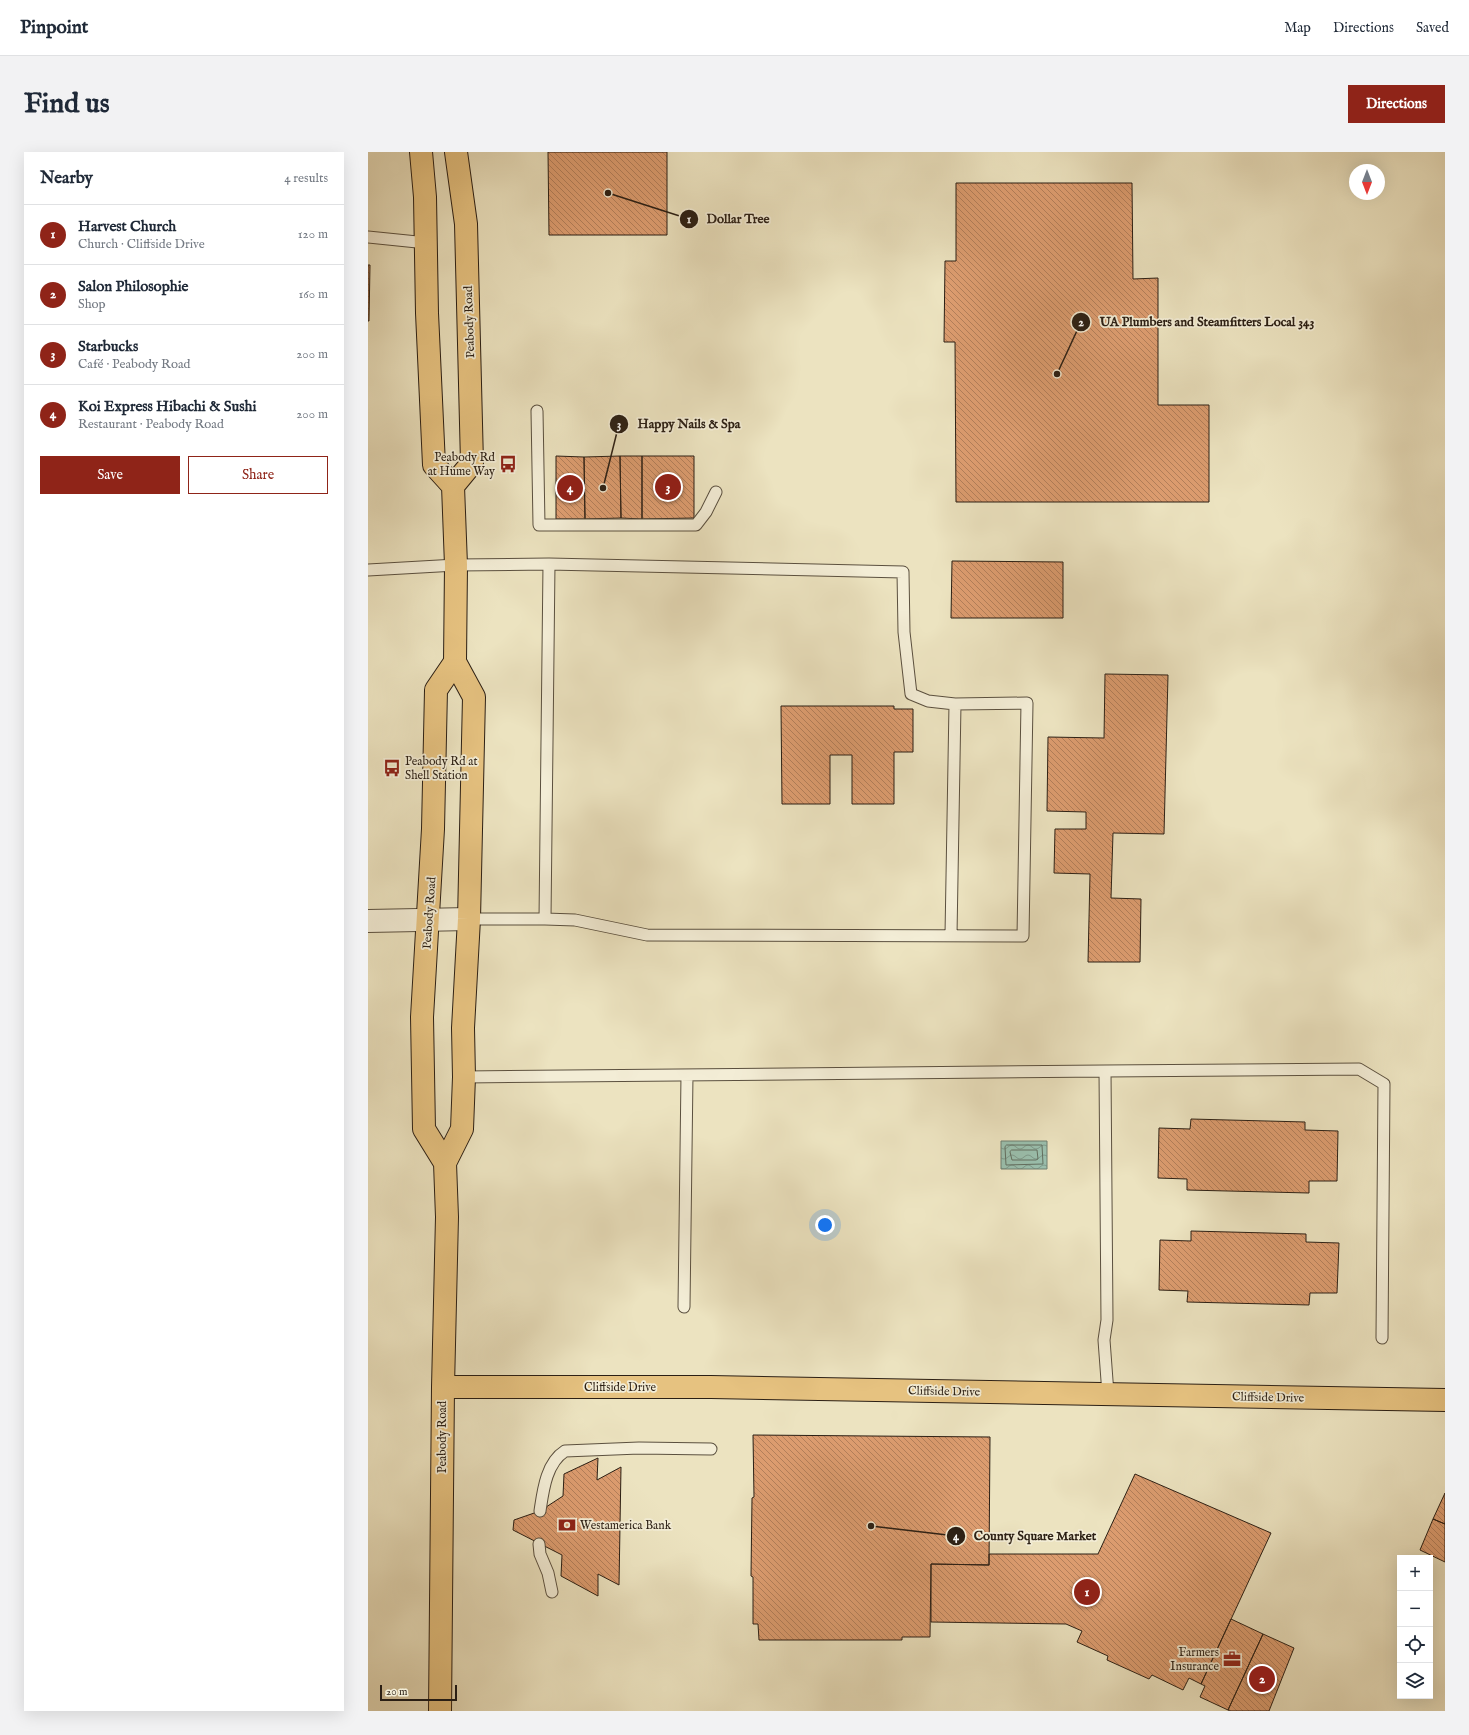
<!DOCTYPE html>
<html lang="en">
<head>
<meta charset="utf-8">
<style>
  body { margin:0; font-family:"IM FELL English",serif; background:#f2f2f3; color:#1f2937 }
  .controls { position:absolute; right:12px; bottom:12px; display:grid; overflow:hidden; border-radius:0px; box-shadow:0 4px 16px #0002 }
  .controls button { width:36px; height:36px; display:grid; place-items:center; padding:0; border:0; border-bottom:1px solid #e0e1e3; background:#fff; color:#1f2937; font:20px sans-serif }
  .compass { position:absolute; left:981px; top:12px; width:36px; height:36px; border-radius:50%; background:#fff; box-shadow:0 4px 16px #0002; rotate:180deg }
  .scale { position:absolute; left:12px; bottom:10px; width:77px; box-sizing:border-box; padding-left:4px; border:2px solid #2b1f14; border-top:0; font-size:11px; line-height:14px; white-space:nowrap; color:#2b1f14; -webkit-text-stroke:3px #f3edd6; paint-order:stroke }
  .you { position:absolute; left:457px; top:1073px; width:14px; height:14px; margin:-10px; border:3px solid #fff; border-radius:50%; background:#1a73e8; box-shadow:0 0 0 6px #1a73e833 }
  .badge { display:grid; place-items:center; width:26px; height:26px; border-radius:50%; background:#8f2418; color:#fff; font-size:13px; font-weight:700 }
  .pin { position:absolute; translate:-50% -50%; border:2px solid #fff; box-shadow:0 1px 4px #0006 }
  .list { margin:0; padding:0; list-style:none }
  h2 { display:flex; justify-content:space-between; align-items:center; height:52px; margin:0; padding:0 16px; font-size:17px }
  h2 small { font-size:13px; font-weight:400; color:#747a83 }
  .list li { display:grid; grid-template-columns:26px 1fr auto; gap:12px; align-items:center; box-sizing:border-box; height:60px; padding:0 16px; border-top:1px solid #e0e1e3 }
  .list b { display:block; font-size:15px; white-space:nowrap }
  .list p { margin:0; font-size:13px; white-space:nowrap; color:#747a83 }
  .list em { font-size:13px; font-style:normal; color:#747a83 }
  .actions { display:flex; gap:8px; padding:12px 16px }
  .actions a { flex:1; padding:9px 0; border:1px solid #8f2418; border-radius:0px; text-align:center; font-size:14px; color:#8f2418 }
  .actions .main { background:#8f2418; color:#fff }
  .icon { flex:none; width:22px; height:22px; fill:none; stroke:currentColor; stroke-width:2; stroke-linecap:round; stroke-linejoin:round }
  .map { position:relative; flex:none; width:1077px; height:1559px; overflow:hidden; border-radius:0px }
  header { display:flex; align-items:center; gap:24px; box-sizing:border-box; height:56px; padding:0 20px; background:#fff; border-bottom:1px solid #e0e1e3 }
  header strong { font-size:19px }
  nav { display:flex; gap:22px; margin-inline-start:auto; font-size:14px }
  .intro { display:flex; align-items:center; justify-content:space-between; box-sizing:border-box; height:96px; padding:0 24px }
  h1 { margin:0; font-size:28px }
  .button { padding:10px 18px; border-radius:0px; background:#8f2418; color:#fff; font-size:14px; font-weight:700 }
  main { display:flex; gap:24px; padding:0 24px }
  aside { flex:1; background:#fff; border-radius:0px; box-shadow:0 4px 16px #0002 }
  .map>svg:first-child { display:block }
  .water { fill:url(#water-waves); stroke:#6e7f70 }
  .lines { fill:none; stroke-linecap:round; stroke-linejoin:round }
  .shore { stroke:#626f60; stroke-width:1 }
  .building { fill:url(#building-back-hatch); stroke:#2b1f14 }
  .service-casing { stroke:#5b503f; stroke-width:13 }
  .minor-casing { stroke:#5b503f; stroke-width:24 }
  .primary-casing { stroke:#2b1f14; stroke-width:24 }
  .service { stroke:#f3edd6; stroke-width:11 }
  .minor { stroke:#f3edd6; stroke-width:22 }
  .primary { stroke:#e6c280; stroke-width:22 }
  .labels { text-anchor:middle; stroke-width:3.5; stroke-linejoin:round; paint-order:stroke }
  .street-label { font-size:12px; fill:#2b1f14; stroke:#f3edd6 }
  .poi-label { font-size:12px; fill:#2b1f14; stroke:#f3edd6; text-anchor:end }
  .leader { fill:none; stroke:#2b1f14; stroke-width:1.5 }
  .callout-dot { fill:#2b1f14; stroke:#f3edd6; stroke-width:1.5 }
  .mark-label { font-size:12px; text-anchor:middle; font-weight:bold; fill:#fff }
  .callout-label { font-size:13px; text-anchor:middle; font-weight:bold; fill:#2b1f14; stroke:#f3edd6; stroke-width:3.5; stroke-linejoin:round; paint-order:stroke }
</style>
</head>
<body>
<header>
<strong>Pinpoint</strong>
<nav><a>Map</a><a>Directions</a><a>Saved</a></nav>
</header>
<div class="intro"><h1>Find us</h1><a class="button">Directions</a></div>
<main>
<aside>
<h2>Nearby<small>4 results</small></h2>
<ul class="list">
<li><span class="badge">1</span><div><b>Harvest Church</b><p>Church · Cliffside Drive</p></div><em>120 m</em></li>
<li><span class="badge">2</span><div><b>Salon Philosophie</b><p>Shop</p></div><em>160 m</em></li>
<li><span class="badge">3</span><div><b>Starbucks</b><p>Café · Peabody Road</p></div><em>200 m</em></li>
<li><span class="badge">4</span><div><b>Koi Express Hibachi &amp; Sushi</b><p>Restaurant · Peabody Road</p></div><em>200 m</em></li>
</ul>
<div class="actions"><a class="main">Save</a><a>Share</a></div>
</aside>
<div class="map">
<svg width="1077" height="1559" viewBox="0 0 1077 1559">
  <defs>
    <pattern id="water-waves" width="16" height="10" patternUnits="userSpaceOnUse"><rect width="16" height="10" fill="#9abfad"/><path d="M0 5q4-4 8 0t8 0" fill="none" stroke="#7e9b8c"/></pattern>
    <pattern id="building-back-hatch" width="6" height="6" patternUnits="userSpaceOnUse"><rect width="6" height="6" fill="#dc9c6f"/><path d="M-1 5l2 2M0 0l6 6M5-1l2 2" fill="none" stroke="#b37f5a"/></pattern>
  </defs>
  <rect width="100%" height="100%" fill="#ece3c0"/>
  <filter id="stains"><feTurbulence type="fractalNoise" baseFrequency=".005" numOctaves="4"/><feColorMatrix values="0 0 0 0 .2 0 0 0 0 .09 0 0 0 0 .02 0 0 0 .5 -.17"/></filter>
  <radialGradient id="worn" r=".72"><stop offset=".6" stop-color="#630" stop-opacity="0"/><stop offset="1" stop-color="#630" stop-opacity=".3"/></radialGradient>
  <!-- water -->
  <path class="water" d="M633,989H679V1017H633Z"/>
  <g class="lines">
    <!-- shore -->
    <path class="shore" d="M639,993H674L675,1012L638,1013L637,995Z
      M644,998H669L670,1007L668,1008H644L642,1000Z"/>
  </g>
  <!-- building -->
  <path class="building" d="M180,0H299V83H181Z
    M588,31H764L765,127L790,126V253H841V350H588L587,190H576L577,109H588Z
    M0,113H2L1,169H0Z
    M188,304L216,305L217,367H188Z
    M252,304L253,366L217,367L216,305Z
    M252,304H274V367L253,366Z
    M274,304H326V366L274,367Z
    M584,409L695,410V466H583Z
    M737,522L800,523L796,682L745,681L743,746L773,747L772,810H720L722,722L686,721L687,677H718V660L679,659L680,585L736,586Z
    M413,554H526V557H545V600H526V652H484V603H462V652H414Z
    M823,967L937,970V978L970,979L969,1029H941V1041L819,1038V1027L790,1026L791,976L822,977Z
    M823,1079L938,1082V1090L971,1091L969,1141H942L941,1153L819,1150L820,1139L791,1138L792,1088L823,1089Z
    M385,1283L622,1285L621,1413L563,1412L562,1485H534V1488H391L390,1472H385V1425L383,1424L384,1346L386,1345Z
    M230,1306L229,1328L253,1315L251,1433L230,1422V1444L193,1424L194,1403L145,1378L146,1368L172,1359L195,1344L196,1322Z
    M767,1322L903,1381L833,1532L821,1526L815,1538L784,1523L781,1527L739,1508L740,1504L709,1490L714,1479L698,1472L563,1470V1412L621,1413V1402H730Z
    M1077,1341V1372L1065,1367Z
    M1065,1367L1077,1372V1410L1052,1398Z
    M863,1467L895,1482L860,1558L832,1545L837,1534L833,1532Z
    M895,1482L926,1496L901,1559H862L860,1558Z"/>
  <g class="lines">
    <!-- service casing -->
    <g class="service-casing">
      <path id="service" d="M0,85L59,91
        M169,259L171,373H328L338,360L348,340
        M0,418L88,413L181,412L535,420L536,480L543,542L560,549L587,552L659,551L655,784L279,783L207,768L177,767
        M101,767H177L181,412
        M583,783L587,552
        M737,919L991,917L1016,932L1014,1186
        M96,925L737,919L739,1168L736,1188L740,1242
        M316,1155L319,923
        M172,1359C175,1339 178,1311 197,1299L271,1296L343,1297
        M171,1392L172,1402L180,1421L184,1440"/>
    </g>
    <!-- minor casing -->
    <g class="minor-casing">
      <path id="minor" d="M0,769L101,767"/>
    </g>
    <!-- primary casing -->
    <g class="primary-casing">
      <path id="primary" d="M53,0L57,45L59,161L66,313L85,334L88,413L87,510L106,545L101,767L95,876L96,925L94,977L77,1011L79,1065L75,1235L72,1559
        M85,334L104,311L98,72L88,0
        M77,1011L56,977L54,865L65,677L68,538L87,510
        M75,1235H343L1077,1248"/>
    </g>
    <!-- service -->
    <use href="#service" class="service"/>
    <!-- minor -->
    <use href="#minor" class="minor"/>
    <!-- primary -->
    <use href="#primary" class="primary"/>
  </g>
  <!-- icons -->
  <defs>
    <g id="bus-bare" transform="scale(1.38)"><path d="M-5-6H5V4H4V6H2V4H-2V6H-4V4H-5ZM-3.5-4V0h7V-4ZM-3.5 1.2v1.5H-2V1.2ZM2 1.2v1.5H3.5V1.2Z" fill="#8f2418" stroke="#f3edd6" stroke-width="2.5" paint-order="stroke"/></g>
    <g id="bank-bare" transform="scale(1.38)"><path d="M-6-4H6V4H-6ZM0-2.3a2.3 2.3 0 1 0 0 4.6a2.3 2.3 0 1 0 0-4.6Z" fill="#8f2418" stroke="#f3edd6" stroke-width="2.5" paint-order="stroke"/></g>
    <g id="office-bare" transform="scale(1.38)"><path d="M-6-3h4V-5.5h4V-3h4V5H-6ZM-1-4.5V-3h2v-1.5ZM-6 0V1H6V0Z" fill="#8f2418" stroke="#f3edd6" stroke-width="2.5" paint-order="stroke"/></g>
  </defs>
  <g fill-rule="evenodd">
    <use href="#bus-bare" x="140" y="312"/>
    <use href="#bus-bare" x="24" y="616"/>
    <use href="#bank-bare" x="199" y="1373"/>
    <use href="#office-bare" x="864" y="1507"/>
  </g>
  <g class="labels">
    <!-- street labels -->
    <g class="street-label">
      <text transform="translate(101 170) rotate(-92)" y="4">Peabody Road</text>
      <text transform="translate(61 761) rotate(-86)" y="4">Peabody Road</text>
      <text x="252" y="1239">Cliffside Drive</text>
      <text transform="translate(576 1239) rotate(1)" y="4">Cliffside Drive</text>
      <text transform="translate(900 1245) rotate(1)" y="4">Cliffside Drive</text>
      <text transform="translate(74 1285) rotate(-90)" y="4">Peabody Road</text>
    </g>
    <!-- poi labels -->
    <g class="poi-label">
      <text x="127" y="309">Peabody Rd<tspan x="127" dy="14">at Hume Way</tspan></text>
      <text x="37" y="613" text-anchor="start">Peabody Rd at<tspan x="37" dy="14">Shell Station</tspan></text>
      <text x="212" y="1377" text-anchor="start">Westamerica Bank</text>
      <text x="851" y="1504">Farmers<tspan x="851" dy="14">Insurance</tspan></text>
    </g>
  </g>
  <!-- callouts -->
  <path class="leader" d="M240 41L321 67M689 222L713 170M235 336L251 272M503 1374L588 1384"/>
  <g class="callout-dot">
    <circle cx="240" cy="41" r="4"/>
    <circle cx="689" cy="222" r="4"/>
    <circle cx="235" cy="336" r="4"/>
    <circle cx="503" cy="1374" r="4"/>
    <circle cx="321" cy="67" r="10"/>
    <circle cx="713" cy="170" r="10"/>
    <circle cx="251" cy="272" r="10"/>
    <circle cx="588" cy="1384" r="10"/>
  </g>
  <g class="mark-label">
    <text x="321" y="71">1</text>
    <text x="713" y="174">2</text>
    <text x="251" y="276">3</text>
    <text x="588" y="1388">4</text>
  </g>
  <g class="callout-label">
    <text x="370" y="71">Dollar Tree</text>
    <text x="839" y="174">UA Plumbers and Steamfitters Local 343</text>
    <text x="321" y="276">Happy Nails &amp; Spa</text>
    <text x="667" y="1388">County Square Market</text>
  </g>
  <rect width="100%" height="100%" filter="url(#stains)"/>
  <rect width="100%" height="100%" fill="url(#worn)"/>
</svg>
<div class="controls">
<button>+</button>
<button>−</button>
<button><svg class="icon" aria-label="locate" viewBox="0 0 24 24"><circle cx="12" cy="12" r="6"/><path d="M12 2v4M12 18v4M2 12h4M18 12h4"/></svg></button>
<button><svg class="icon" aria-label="layers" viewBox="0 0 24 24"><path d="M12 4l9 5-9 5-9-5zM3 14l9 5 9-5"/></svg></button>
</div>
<svg class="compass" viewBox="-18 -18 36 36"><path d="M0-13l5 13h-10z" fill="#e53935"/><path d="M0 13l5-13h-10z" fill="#747a83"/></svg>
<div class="scale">20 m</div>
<div class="you"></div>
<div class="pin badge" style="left:719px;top:1440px">1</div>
<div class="pin badge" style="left:894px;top:1527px">2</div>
<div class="pin badge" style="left:300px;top:335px">3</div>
<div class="pin badge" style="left:202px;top:336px">4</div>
</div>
</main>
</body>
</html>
